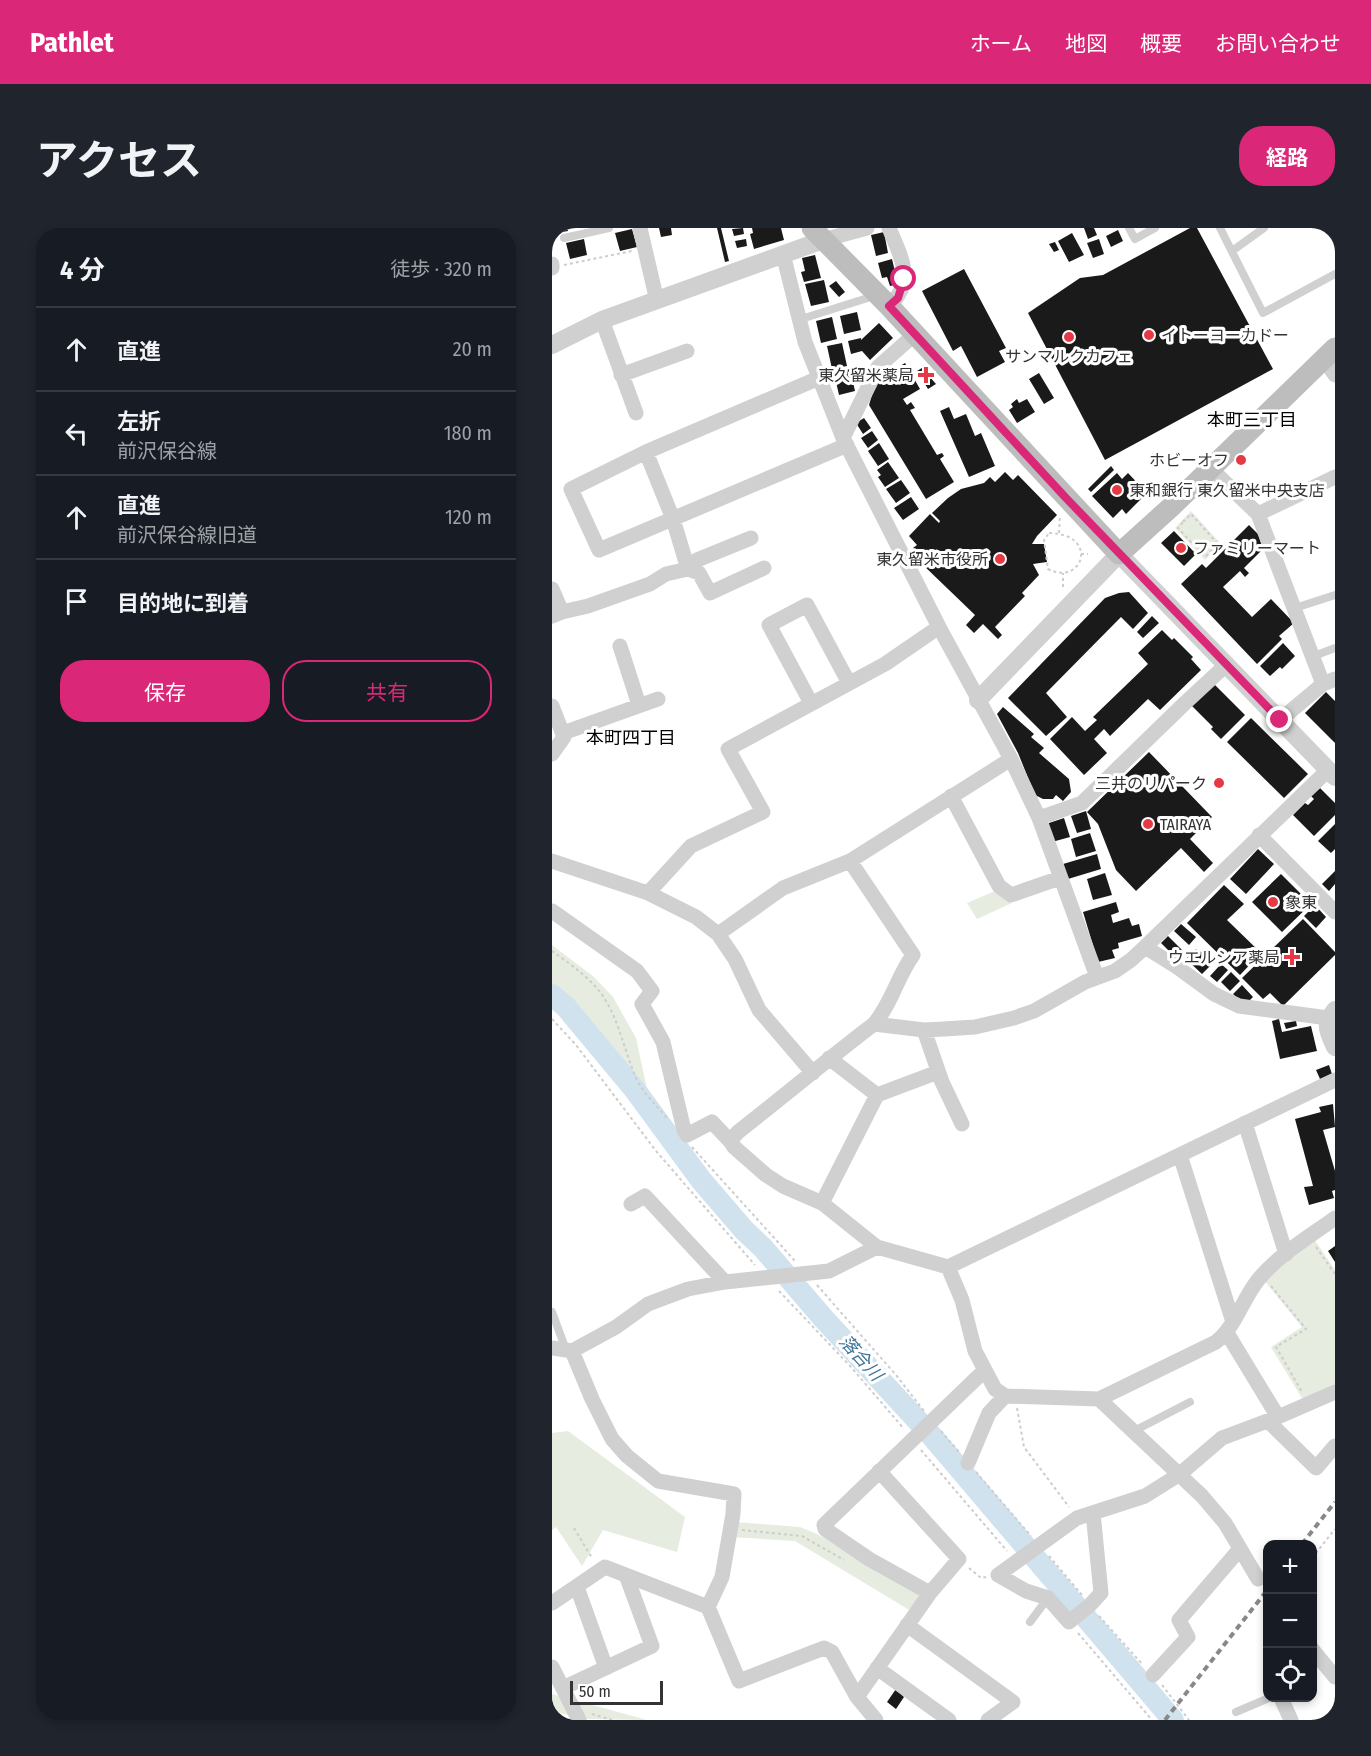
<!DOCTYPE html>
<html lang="ja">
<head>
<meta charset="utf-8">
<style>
  body { margin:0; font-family:"Fira Sans Condensed","Noto Sans JP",sans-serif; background:#20242c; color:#f1f3f6 }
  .controls { position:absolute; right:18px; bottom:18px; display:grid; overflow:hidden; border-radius:12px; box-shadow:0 3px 9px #0003 }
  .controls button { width:54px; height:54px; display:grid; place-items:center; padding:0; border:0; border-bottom:2px solid #363941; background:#171b24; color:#f1f3f6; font:30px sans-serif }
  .scale { position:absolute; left:18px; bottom:15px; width:93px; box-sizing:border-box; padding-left:6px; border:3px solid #333; border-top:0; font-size:16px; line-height:21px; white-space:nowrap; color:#333; -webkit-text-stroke:4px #fff; paint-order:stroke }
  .stop { position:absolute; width:18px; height:18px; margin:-14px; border:4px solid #db2777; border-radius:50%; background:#fff }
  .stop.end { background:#db2777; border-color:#fff; box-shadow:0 2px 6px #0008 }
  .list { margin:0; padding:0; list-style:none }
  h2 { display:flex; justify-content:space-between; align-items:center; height:78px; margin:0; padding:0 24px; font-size:26px }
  h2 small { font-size:20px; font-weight:400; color:#9ea1a6 }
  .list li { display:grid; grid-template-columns:39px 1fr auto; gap:18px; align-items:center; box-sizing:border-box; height:84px; padding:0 24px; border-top:2px solid #363941 }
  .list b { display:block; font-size:22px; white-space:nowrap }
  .list p { margin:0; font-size:20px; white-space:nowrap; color:#9ea1a6 }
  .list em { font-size:20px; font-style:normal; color:#9ea1a6 }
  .actions { display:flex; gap:12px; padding:18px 24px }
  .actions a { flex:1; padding:14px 0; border:2px solid #db2777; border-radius:24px; text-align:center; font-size:21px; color:#db2777 }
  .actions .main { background:#db2777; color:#fff }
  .icon { flex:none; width:33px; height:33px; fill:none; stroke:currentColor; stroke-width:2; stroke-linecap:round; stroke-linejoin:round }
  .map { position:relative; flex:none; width:783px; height:1492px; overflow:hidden; border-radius:24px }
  header { display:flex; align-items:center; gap:36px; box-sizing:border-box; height:84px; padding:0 30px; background:#db2777; color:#fff }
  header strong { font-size:28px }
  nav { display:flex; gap:33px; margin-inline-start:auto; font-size:21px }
  .intro { display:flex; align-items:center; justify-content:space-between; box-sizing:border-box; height:144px; padding:0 36px }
  h1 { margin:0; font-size:42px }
  .button { padding:15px 27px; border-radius:24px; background:#db2777; color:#fff; font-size:21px; font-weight:700 }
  main { display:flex; gap:36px; padding:0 36px }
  aside { flex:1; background:#171b24; border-radius:24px; box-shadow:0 3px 9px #0003 }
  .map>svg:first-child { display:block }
  .green { fill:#e6ecdf }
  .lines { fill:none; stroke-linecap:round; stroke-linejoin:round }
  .river { stroke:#cfe2ee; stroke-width:22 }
  .building { fill:#1a1a1a }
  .path { stroke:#cdcdcd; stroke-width:2; stroke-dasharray:3 3; stroke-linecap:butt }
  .service { stroke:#d0d0d0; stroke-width:8 }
  .minor { stroke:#d0d0d0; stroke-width:15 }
  .tertiary { stroke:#d0d0d0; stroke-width:18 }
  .secondary { stroke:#bdbdbd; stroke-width:21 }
  .rail { stroke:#888; stroke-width:4; stroke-dasharray:6 4.5; stroke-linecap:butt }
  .route { stroke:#db2777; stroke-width:8 }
  .poi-dot { fill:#e63946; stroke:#fff; stroke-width:2 }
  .labels { text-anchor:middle; stroke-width:6; stroke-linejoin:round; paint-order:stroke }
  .poi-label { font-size:16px; fill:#333; stroke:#fff; text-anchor:start }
  .neighbourhood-label { font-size:18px; fill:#000; stroke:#fff }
  .water-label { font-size:18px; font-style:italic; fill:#3f7597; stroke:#fff }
</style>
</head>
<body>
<header>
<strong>Pathlet</strong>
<nav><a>ホーム</a><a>地図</a><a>概要</a><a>お問い合わせ</a></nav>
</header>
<div class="intro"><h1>アクセス</h1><a class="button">経路</a></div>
<main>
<aside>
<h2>4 分<small>徒歩 · 320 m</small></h2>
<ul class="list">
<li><svg class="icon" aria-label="ahead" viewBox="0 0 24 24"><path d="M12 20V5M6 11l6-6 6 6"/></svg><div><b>直進</b></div><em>20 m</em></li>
<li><svg class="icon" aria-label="left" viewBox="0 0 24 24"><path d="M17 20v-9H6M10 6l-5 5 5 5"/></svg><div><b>左折</b><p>前沢保谷線</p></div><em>180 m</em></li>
<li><svg class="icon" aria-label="ahead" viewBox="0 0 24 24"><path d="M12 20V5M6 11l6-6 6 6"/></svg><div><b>直進</b><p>前沢保谷線旧道</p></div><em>120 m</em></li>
<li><svg class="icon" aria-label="arrive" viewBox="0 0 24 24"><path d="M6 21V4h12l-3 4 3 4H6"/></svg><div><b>目的地に到着</b></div></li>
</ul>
<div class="actions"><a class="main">保存</a><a>共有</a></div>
</aside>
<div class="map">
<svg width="783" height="1492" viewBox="0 0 783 1492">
  <rect width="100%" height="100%" fill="#fff"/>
  <!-- green -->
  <path class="green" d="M639,283L669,316L653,332L623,300Z
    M443,663L456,670L460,675L425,691L415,675Z
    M0,717L42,749L61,769L84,810L95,861L87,867L14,779L0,767Z
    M762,1011L783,1042V1156L751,1172L719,1119L750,1099L712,1052Z
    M16,1203L133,1289L125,1324L51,1302L30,1338L4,1299L0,1302V1205Z
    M183,1294L248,1299L265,1306L372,1363L359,1383L243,1313L180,1309Z
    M0,1466L95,1492L32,1491L0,1483Z"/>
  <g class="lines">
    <!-- river -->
    <path class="river" d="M0,767L14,779L83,862L149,952L192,1002L211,1020L272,1091L378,1206L621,1492"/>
  </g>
  <!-- building -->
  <path class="building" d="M0,0H15L16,3L0,6Z
    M107,0H119L120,7L109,9Z
    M165,0H169L177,33L173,34Z
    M191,0L192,6L182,8L180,1Z
    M200,0H229L232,12L202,21L198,6L201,5Z
    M532,0H542L545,7L536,11Z
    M638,0H645L721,141L553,232L476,85L528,50L551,47Z
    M80,1L85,19L68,23L63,5Z
    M566,2L571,13L559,19L554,8Z
    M332,4L336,25L324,28L319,7Z
    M520,5L532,27L517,34L506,13Z
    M32,11L35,27L18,31L14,15Z
    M194,11L195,18L185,20L183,13Z
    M547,11L552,26L541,30L535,15Z
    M503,14L507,22L502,24L497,16Z
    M263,27L269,50L252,54L249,44L253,43L250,30Z
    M340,31L346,56L338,58L335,49L330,50L326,35Z
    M412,41L454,120L447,123L453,134L425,149L409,118L401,123L370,63Z
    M272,52L277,74L259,78L253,56Z
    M284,53L293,64L287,69L277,58Z
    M305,84L309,102L292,106L288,88Z
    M280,89L285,111L269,115L264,93Z
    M327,95L341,110L318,132L310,123L299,126L296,113L309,110V112Z
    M290,115L295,138L280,141L275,118Z
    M353,135L368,161L351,171L355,177L359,174L363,180L358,182L385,227L390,225L392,228L388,231L402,254L374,271L317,177L324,153Z
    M370,140L384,156L376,161L365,143Z
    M298,141L303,163L287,167L282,145Z
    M487,145L502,170L492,176L477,151Z
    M465,171L467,175L475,171L483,184L465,195L457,182L461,179L459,176Z
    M397,179L402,191L414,186L423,208L429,205L443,238L417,249L388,183Z
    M312,190L319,200L311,206L304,195Z
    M320,203L326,212L316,220L309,210Z
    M327,215L337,231L326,238L316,223Z
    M336,234L347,250L333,259L326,249L329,247L325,242Z
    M559,238L562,242L539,264L536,261Z
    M453,244L461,252L466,247L505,287L485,308L480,316H492L495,334L481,336L487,347L470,365L473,368L443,399L450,407L446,411L431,396L422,405L414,397L423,387L369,335L373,332L361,320L365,317L357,308L378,286L387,295L388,293L380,285L396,270L409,261L432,255L438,249L443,254Z
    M565,245L570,251L576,245L595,265L574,286L570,281L561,290L540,268Z
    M349,252L358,265L344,275L334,261Z
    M359,269L367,281L351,292L342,280Z
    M697,297L706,306L711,321L692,340L697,345L693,349L688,343L671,359L700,389L719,371L742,395L727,408L730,411L705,436L629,356L650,336L654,340Z
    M622,303L644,326L632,338L609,315Z
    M577,364L596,385L581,401L569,389L494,465L515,489L494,508L456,470L553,370L567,365Z
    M600,388L607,395L591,410L585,404Z
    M610,402L620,412L622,410L641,429L639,431L649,442L608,482L596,471L558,508L552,501L542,511L555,525L532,547L498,511L520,489L533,503L545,492L541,489L596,436L586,425Z
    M731,415L743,428L730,441L728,439L718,448L708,438Z
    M660,454L693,487L669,511L659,501L661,499L638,476Z
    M774,464L783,473V515L753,485Z
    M451,479L482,506L479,509L492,520L487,525L517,551L519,564L511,573L504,567L501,571H491L483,567L466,525L445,486Z
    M699,490L756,546L732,570L675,514Z
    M597,524L660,589L638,611L661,635L652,644L629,620L584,663L564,642L546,596L535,584Z
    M768,560L783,575V587L762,608L741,587L753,575L756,577L762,571L759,568Z
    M534,583L539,601L525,605L519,588Z
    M512,590L518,609L500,614L494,596Z
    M783,596V621L779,625L766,613Z
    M538,605L544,623L524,629L519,611Z
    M706,621L722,636L694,666L678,651Z
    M545,626L549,641L516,651L511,636Z
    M783,643V656L777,663L770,656Z
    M553,645L560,667L541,672L535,651Z
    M729,646L759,676L730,704L700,674Z
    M672,657L692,676L675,692L709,725L688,747L635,695Z
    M564,674L567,684L559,687L561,695L577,690L580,698L587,696L590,708L566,715L567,720L560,722L563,730L546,734L531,684Z
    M763,677L774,689L764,700L752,688Z
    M751,691L783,724V727L731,778L718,765L711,771L690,750Z
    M629,696L644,709L637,717L622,703Z
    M616,708L633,725L626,732L609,715Z
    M644,721L659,730V737L650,746L634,731Z
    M669,736L676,742L665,754L658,748Z
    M679,744L688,753L678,763L669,754Z
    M690,757L701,769L697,773H688L681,766Z
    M727,791L730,804L759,798L765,823L728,831L720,793Z
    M744,793L745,798L734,801L732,795Z
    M777,837L780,846L768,851L764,842Z
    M781,876L783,899L771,902L783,943V962L780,963L782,970L757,977L752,959L761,958L743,891L769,884L767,879Z
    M783,1018V1034L776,1023Z
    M344,1461L352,1469L344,1481L335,1474Z"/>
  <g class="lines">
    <!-- path -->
    <path class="path" d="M12,37L80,23
      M631,292L632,293L639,286L666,316L653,329L626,300L632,293
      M497,305C548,306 531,359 496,341L492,312Z
      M507,305L508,287
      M529,326H536
      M511,359V345
      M0,723C18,736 43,753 54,773C68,797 73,824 84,850C91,865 104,877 115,890
      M0,791L24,817L104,923L203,1037
      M140,919L243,1033
      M764,1019L783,1046
      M265,1057L344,1147L372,1183
      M719,1058L754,1101L724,1119L750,1164
      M227,1063L299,1139L352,1201
      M465,1180L472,1219L517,1279
      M389,1203L407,1224
      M369,1222L455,1323
      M424,1244L479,1308
      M22,1300L40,1330
      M190,1302L250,1308L292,1332
      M497,1328L530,1367
      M760,1330L783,1301
      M417,1340L429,1350L434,1349
      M547,1388L591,1437
      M526,1405L600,1492
      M610,1457L637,1492
      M40,1486L60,1492"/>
    <!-- service -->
    <path class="service" d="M577,0L583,11L603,0
      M668,0L711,85L783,46
      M12,10L57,0
      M680,23L712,0
      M246,92L322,68
      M743,380L783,367
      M762,428L783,420
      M0,1084L14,1122
      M582,1203L638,1174
      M478,1394L496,1370
      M684,1484L717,1470"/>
    <!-- minor -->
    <path class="minor" d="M88,0L105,73
      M271,12L315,0
      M231,26L253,114L291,210L387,399L459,531L487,590L545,749
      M0,36V40
      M337,78C364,53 349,29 337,0
      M50,92L84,185
      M772,131L783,147
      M69,147L135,123
      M267,150L94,224L19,261L47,322L295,217
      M291,210L326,139L362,107
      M658,240L706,286L771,456
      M706,286L783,249
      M199,310L145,332L136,341L147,345L158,365L212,340
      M0,361L10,384
      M0,388L10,384L36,378L98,356L114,346L136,341L121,291L94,224
      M68,418L87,477
      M259,475L217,397L255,377L297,455
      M0,478L12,509L0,526
      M728,492L771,456L783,451
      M11,505L106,471
      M776,542L593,719L579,732L563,743L533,754L482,783L462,790L423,799L392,801L372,802L322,796C276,831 232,868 186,904L178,913L182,919L214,947L231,958L270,975L325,1019L396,1039L783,852
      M399,568L447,658L459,667L508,650
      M487,590L530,575L633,475L674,437
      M707,607L783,684
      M0,633L96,665L144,689L166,706L183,731L207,782L261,845
      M298,633L361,727C345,749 340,775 322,796
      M96,665L139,618L211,584L176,521L333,436L387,399
      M0,683L85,743L100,763L90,776L111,814L132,902L135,907L160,894L178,913
      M166,706L231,660L298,633L459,531
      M593,719L625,739L662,766L687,778L776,790
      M372,802L390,854L410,896
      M277,830L325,867
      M693,895L734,1026
      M628,927L681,1094
      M270,975L325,867L386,844
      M79,976L93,968L173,1054
      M396,1039L410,1072L423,1123L443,1161L453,1168L547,1171L664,1114C684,1098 690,1072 706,1052C726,1027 757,1009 783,990
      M675,1105L726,1189L783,1164
      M0,1120L20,1123L64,1099L96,1076L136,1061L173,1054L277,1043L325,1019
      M20,1123L40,1171L60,1211L75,1228L106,1253L182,1266L181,1286L170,1349L156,1379
      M547,1171L650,1268L673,1295L706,1351
      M717,1194L764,1240L783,1218
      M416,1235L437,1185L453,1168
      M541,1285L549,1365L538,1377L517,1394L496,1370L474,1363L446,1347L525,1290L593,1268L628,1246L670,1210L726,1189
      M25,1359L54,1440
      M378,1365L317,1331L273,1301L272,1297L433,1142
      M0,1375L53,1339L156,1379L187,1453L272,1420L280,1424L305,1469L324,1492
      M355,1397L461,1474L436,1492
      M760,1421L783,1449
      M0,1439L27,1492
      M325,1440L397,1492
      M601,1447L636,1409L627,1392L687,1322
      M11,1460L100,1418L74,1347
      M305,1469L378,1365L407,1331L327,1243
      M729,1470L739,1492"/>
    <!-- tertiary -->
    <path class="tertiary" d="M0,117L50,92L271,12
      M426,472L567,326L783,549
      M783,782C771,797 776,803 783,819"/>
    <!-- secondary -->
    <path class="secondary" d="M260,0L337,78L567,326L619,279L783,120"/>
    <!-- rail -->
    <path class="rail" d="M750,1316L783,1274
      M613,1492L716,1361"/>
  </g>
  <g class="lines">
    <!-- route -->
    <path class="route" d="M352,51L346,70L337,78L514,270L728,492"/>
  </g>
  <!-- markers -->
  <g class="poi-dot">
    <circle cx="597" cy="107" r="6"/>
    <circle cx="517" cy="109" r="6"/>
    <path d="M371 138h6v6h6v6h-6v6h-6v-6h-6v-6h6z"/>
    <circle cx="689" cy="232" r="6"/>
    <circle cx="565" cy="262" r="6"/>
    <circle cx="629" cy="320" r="6"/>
    <circle cx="448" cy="331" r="6"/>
    <circle cx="667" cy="555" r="6"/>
    <circle cx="596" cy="596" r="6"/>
    <circle cx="721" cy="674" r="6"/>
    <path d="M737 720h6v6h6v6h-6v6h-6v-6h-6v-6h6z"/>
  </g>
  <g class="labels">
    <!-- poi labels -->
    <g class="poi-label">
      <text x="609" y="113">イトーヨーカドー</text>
      <text x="517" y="134" text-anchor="middle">サンマルクカフェ</text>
      <text x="362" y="153" text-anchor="end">東久留米薬局</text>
      <text x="677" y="238" text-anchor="end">ホビーオフ</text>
      <text x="577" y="268">東和銀行 東久留米中央支店</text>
      <text x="641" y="326">ファミリーマート</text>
      <text x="436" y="337" text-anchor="end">東久留米市役所</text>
      <text x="655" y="561" text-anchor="end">三井のリパーク</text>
      <text x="608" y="602">TAIRAYA</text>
      <text x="733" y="680">象東</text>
      <text x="728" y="735" text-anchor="end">ウエルシア薬局</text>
    </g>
    <!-- neighbourhood labels -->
    <g class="neighbourhood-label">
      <text x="700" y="198">本町三丁目</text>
      <text x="79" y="516">本町四丁目</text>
    </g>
    <!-- water labels -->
    <g class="water-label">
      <text transform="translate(309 1130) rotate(48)" y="6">落合川</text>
    </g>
  </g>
</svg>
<div class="controls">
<button>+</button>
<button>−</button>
<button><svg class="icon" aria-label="locate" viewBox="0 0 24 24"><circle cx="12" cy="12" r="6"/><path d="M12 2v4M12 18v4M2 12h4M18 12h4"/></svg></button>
</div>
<div class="scale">50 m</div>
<div class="stop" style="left:352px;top:51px"></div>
<div class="stop end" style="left:728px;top:492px"></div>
</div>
</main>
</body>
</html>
